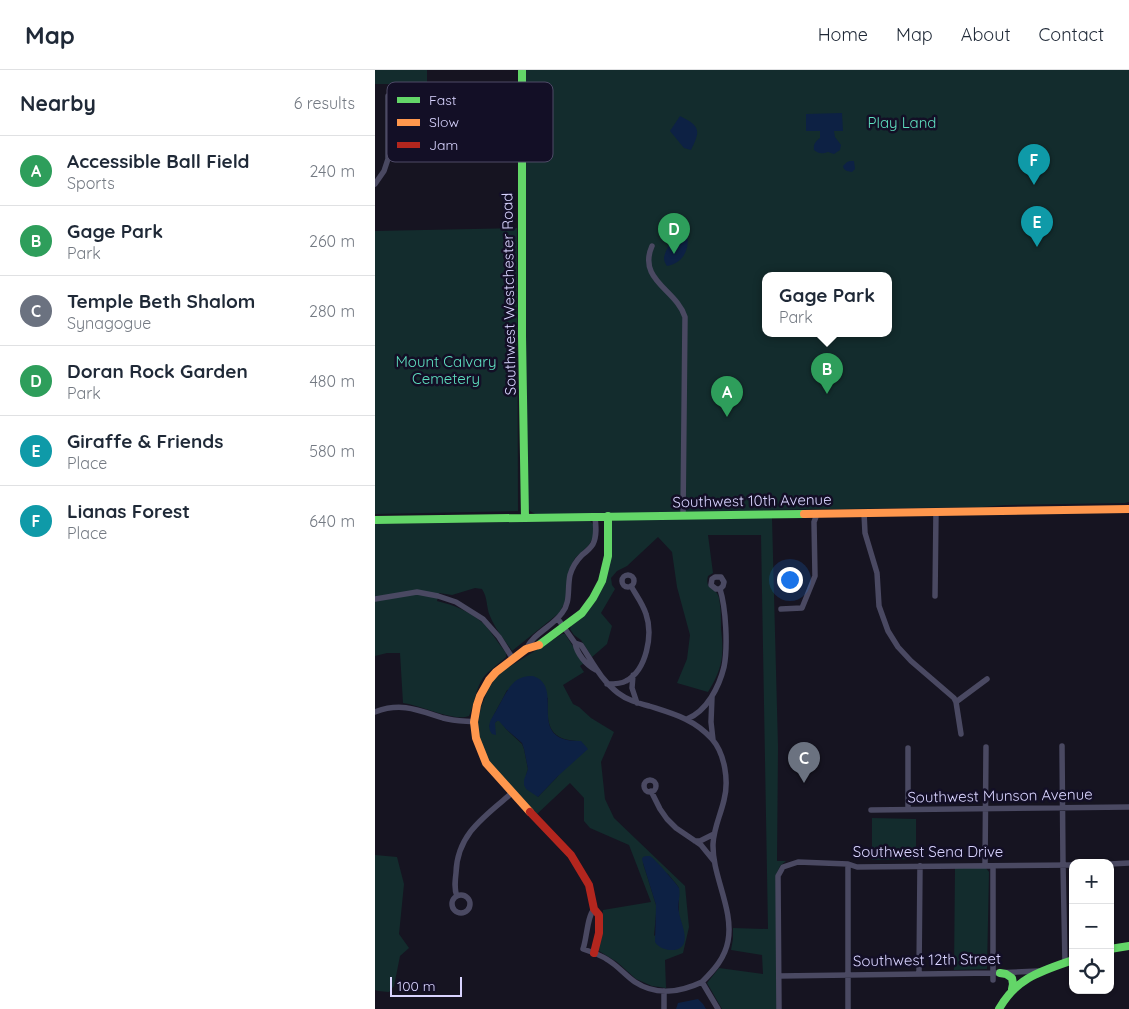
<!DOCTYPE html>
<html lang="en">
<head>
<meta charset="utf-8">
<style>
  body { margin:0; font-family:Quicksand,sans-serif; background:#f2f2f3; color:#1f2937 }
  .controls { position:absolute; right:15px; bottom:15px; display:grid; overflow:hidden; border-radius:10px; box-shadow:0 1px 4px #0004 }
  .controls button { width:45px; height:45px; display:grid; place-items:center; padding:0; border:0; border-bottom:1px solid #e0e1e3; background:#fff; color:#1f2937; font:25px sans-serif }
  .scale { position:absolute; left:15px; bottom:12px; width:72px; box-sizing:border-box; padding-left:5px; border:2px solid #d9d4ff; border-top:0; font-size:14px; line-height:18px; white-space:nowrap; color:#d9d4ff; -webkit-text-stroke:4px #130f26; paint-order:stroke }
  .you { position:absolute; left:414px; top:509px; width:18px; height:18px; margin:-12px; border:4px solid #fff; border-radius:50%; background:#1a73e8; box-shadow:0 0 0 8px #1a73e833 }
  .badge { display:grid; place-items:center; width:32px; height:32px; border-radius:50%; background:#1a73e8; color:#fff; font-size:16px; font-weight:700 }
  .pin { position:absolute; translate:-50% -41px; filter:drop-shadow(0 1px 2px #0008) }
  .pin::after { content:''; position:absolute; top:26px; width:18px; height:15px; background:inherit; clip-path:polygon(0 0,100% 0,50% 100%) }
  .popup { position:absolute; left:387px; top:202px; width:130px; height:65px; box-sizing:border-box; display:grid; place-content:center; border-radius:10px; background:#fff; filter:drop-shadow(0 1px 4px #0005); font-size:16px; white-space:nowrap; color:#747a83 }
  .popup b { font-size:19px; color:#1f2937 }
  .popup::after { content:''; position:absolute; left:50%; top:100%; margin-left:-10px; border:10px solid transparent; border-top-color:#fff }
  .list { margin:0; padding:0; list-style:none }
  h2 { display:flex; justify-content:space-between; align-items:center; height:65px; margin:0; padding:0 20px; font-size:21px }
  h2 small { font-size:16px; font-weight:400; color:#747a83 }
  .list li { display:grid; grid-template-columns:32px 1fr auto; gap:15px; align-items:center; box-sizing:border-box; height:70px; padding:0 20px; border-top:1px solid #e0e1e3 }
  .list b { display:block; font-size:19px; white-space:nowrap }
  .list p { margin:0; font-size:16px; white-space:nowrap; color:#747a83 }
  .list em { font-size:16px; font-style:normal; color:#747a83 }
  .icon { flex:none; width:28px; height:28px; fill:none; stroke:currentColor; stroke-width:2; stroke-linecap:round; stroke-linejoin:round }
  .map { position:relative; flex:none; width:754px; height:939px; overflow:hidden }
  header { display:flex; align-items:center; gap:30px; box-sizing:border-box; height:70px; padding:0 25px; background:#fff; border-bottom:1px solid #e0e1e3 }
  header strong { font-size:24px }
  nav { display:flex; gap:28px; margin-inline-start:auto; font-size:18px }
  main { display:flex }
  aside { flex:1; background:#fff }
  .map>svg:first-child { display:block }
  .green { fill:#132c2d; fill-rule:evenodd }
  .water { fill:#0d2144 }
  .lines { fill:none; stroke-linecap:round; stroke-linejoin:round }
  .street { stroke:#4a4962; stroke-width:5.5 }
  .fast { stroke:#63d668; stroke-width:8 }
  .slow { stroke:#ff974d; stroke-width:8 }
  .jam { stroke:#b3261e; stroke-width:8 }
  .labels { text-anchor:middle; stroke-width:5; stroke-linejoin:round; paint-order:stroke }
  .park-label { font-size:15px; fill:#5fe0c0; stroke:#130f26 }
  .street-label { font-size:15px; fill:#d9d4ff; stroke:#130f26 }
  .key { fill:#130f26; stroke:#4e4a67; stroke-width:1 }
  .key-label { font-size:14px; fill:#d9d4ff }
</style>
</head>
<body>
<header>
<strong>Map</strong>
<nav><a>Home</a><a>Map</a><a>About</a><a>Contact</a></nav>
</header>
<main>
<aside>
<h2>Nearby<small>6 results</small></h2>
<ul class="list">
<li><span class="badge" style="background:#2e9e5b">A</span><div><b>Accessible Ball Field</b><p>Sports</p></div><em>240 m</em></li>
<li><span class="badge" style="background:#2e9e5b">B</span><div><b>Gage Park</b><p>Park</p></div><em>260 m</em></li>
<li><span class="badge" style="background:#6b7280">C</span><div><b>Temple Beth Shalom</b><p>Synagogue</p></div><em>280 m</em></li>
<li><span class="badge" style="background:#2e9e5b">D</span><div><b>Doran Rock Garden</b><p>Park</p></div><em>480 m</em></li>
<li><span class="badge" style="background:#0f9aa8">E</span><div><b>Giraffe &amp; Friends</b><p>Place</p></div><em>580 m</em></li>
<li><span class="badge" style="background:#0f9aa8">F</span><div><b>Lianas Forest</b><p>Place</p></div><em>640 m</em></li>
</ul>
</aside>
<div class="map">
<svg width="754" height="939" viewBox="0 0 754 939">
  <rect width="100%" height="100%" fill="#161421"/>
  <!-- green -->
  <path class="green" d="M0,0H52V14H0Z
    M149,0H754V432L750,433L631,435L607,437L394,440L375,442L162,445L155,441L153,437L150,217ZM391,205H513V263H391Z
    M142,158L143,441L0,444V161Z
    M397,448L403,677L402,791H411L405,796L401,805L402,939H347L332,913L344,898L388,904L387,885L356,880L358,869V858L393,859L386,465H333L338,503L333,506C329,521 342,517 344,528C346,538 346,549 346,559C347,567 348,577 347,586C346,598 340,611 333,622L302,613L312,589L315,565L302,517L297,482L283,467L252,496L242,501L236,508L237,515L240,519L226,543L237,556L232,574L217,587L206,570L199,565L195,559L196,556L223,526L235,455L237,451L248,449Z
    M215,451L218,454V467L214,475L200,488L197,494L190,532L184,543L137,581C130,570 120,559 115,546C111,537 113,528 107,519L100,518L77,525L64,523L62,531C79,535 96,542 109,554C117,563 124,574 131,583V587C124,594 114,600 108,608C100,620 100,633 94,646C79,652 45,635 28,633L25,583H12L0,586V454Z
    M187,564H190L209,593L205,596L209,602L188,615L198,634L204,637L216,648L239,662L226,692L230,729L239,748L310,816L314,857L308,883L290,890L291,918L277,916L261,909L242,892L224,881L223,878L227,860L228,840L276,832L254,775L215,758L209,751V728L195,713L162,744L116,694L108,683L104,667L103,653L106,637L112,622L119,610L128,601ZM132,620L173,628C171,655 174,671 206,671L183,706L163,727L151,705L153,699L149,679L147,674L131,659L125,650L122,651L114,657C118,644 126,633 132,620ZM268,793L293,804L302,815L304,818V843L279,866L281,844V835Z
    M497,748L541,749V789L497,790Z
    M0,785L22,787L29,814L24,864L34,878L25,886L19,916L14,922L3,921L0,920Z
    M580,798H611L614,802L612,899L579,900Z"/>
  <!-- water -->
  <path class="water" d="M467,43L468,61H459L460,67L466,75L465,80L459,84L453,82C447,84 444,84 439,80C438,74 441,71 445,68V61H431V44Z
    M305,46C325,56 326,60 316,80L309,78L295,61Z
    M475,91H479L480,99L477,102C472,101 469,101 468,96L472,92Z
    M312,159C315,177 311,192 292,196C290,193 289,191 289,188C290,180 299,166 304,160Z
    M158,606C192,617 148,672 206,671L213,679L183,706L163,727L151,719L149,715V710L153,699L149,679L147,673L131,659L124,651H122L120,653L121,665L117,664C110,655 118,647 122,639C131,624 136,605 158,606Z
    M271,786C272,786 274,786 275,786C279,788 302,814 304,818C306,826 302,834 304,842C305,851 312,863 309,873C305,884 285,881 280,872L281,835L268,793L267,789L268,787Z
    M323,929L328,934L331,939H301L303,933Z"/>
  <g class="lines">
    <!-- street -->
    <path class="street" d="M0,114L9,101L13,89V26
      M277,176C262,210 302,220 310,247L308,446
      M489,443L490,463L502,503L504,536L513,561L523,577L536,591L579,628L581,632L586,664
      M247 511a6 6 0 1 1 12 0a6 6 0 1 1-12 0Z
      M560,526L561,442
      M0,529L42,522L63,526L81,532L108,549L124,567L138,589
      M406,539L427,538L440,506L439,452L442,444
      M183,549L200,573L206,575C218,593 226,610 243,623C252,630 263,633 274,636C299,644 319,649 337,669C350,684 354,711 349,730C345,747 339,757 338,774C337,806 359,839 353,871C350,888 339,900 327,912L343,939
      M200,573C202,584 211,595 221,600
      M151,579C159,563 177,557 187,543C196,532 192,519 195,505C197,498 201,491 207,485C211,482 215,479 218,474C222,466 221,456 220,447
      M258,605L257,618L262,633
      M232,614C238,614 246,614 251,611C272,600 278,564 271,544C268,534 261,525 256,516
      M337,627L336,652L338,670
      M581,632L612,609
      M0,642C26,632 43,640 68,648C79,651 89,651 99,652
      M312,649C332,641 344,617 349,597C353,577 351,538 345,519L348,516L349,512L346,507H340L337,509L336,515L341,519H345
      M687,676L688,795L690,892
      M269 716a6 6 0 1 1 12 0a6 6 0 1 1-12 0Z
      M276,721L285,739L292,749L301,758L326,775L339,791
      M533,739V678
      M496,740L754,737
      M320,771H325L339,764
      M473,794V939
      M735,794L754,793
      M610,796L611,677
      M77 834a9 9 0 1 1 18 0a9 9 0 1 1-18 0Z
      M82,826C79,819 80,811 81,803C82,764 110,746 137,723
      M219,839C212,847 212,868 208,879C217,882 226,885 233,890C243,896 251,906 260,912C281,926 306,922 327,912
      M544,904L545,796
      M404,906L618,903L664,901
      M618,910V796
      M289,939V921
      M404,939L403,806L408,797L423,792L473,794L482,797L698,795"/>
    <!-- fast -->
    <path class="fast" d="M147,0V266L150,448
      M0,450L429,444
      M164,575L207,543L218,528L227,511L233,486V446
      M735,879L754,876
      M625,903L631,904L637,908L638,914L637,919
      M624,939C641,908 666,901 698,890"/>
    <!-- slow -->
    <path class="slow" d="M429,444L754,439
      M155,742L111,693L101,668L99,652L102,635L105,626L114,610L121,602L151,579L164,575"/>
    <!-- jam -->
    <path class="jam" d="M155,742L196,785L214,815L219,839L224,845V863L219,883"/>
  </g>
  <g class="labels">
    <!-- park labels -->
    <g class="park-label">
      <text x="527" y="58">Play Land</text>
      <text x="71" y="297">Mount Calvary<tspan x="71" dy="17">Cemetery</tspan></text>
    </g>
    <!-- street labels -->
    <g class="street-label">
      <text transform="translate(134 224) rotate(-91)" y="5">Southwest Westchester Road</text>
      <text transform="translate(377 431) rotate(-1)" y="5">Southwest 10th Avenue</text>
      <text transform="translate(625 726) rotate(-1)" y="5">Southwest Munson Avenue</text>
      <text x="553" y="787">Southwest Sena Drive</text>
      <text transform="translate(552 890) rotate(-1)" y="5">Southwest 12th Street</text>
    </g>
  </g>
  <!-- legend -->
  <rect x="12" y="12" width="166" height="80" rx="8" class="key"/>
  <rect x="22" y="27" width="23" height="6" fill="#63d668"/>
  <rect x="22" y="49" width="23" height="7" fill="#ff974d"/>
  <rect x="22" y="72" width="23" height="6" fill="#b3261e"/>
  <g class="key-label">
    <text x="54" y="35">Fast</text>
    <text x="54" y="57">Slow</text>
    <text x="54" y="80">Jam</text>
  </g>
</svg>
<div class="controls">
<button>+</button>
<button>−</button>
<button><svg class="icon" aria-label="locate" viewBox="0 0 24 24"><circle cx="12" cy="12" r="6"/><path d="M12 2v4M12 18v4M2 12h4M18 12h4"/></svg></button>
</div>
<div class="scale">100 m</div>
<div class="you"></div>
<div class="pin badge" style="left:352px;top:347px;background:#2e9e5b">A</div>
<div class="pin badge" style="left:452px;top:324px;background:#2e9e5b">B</div>
<div class="popup"><b>Gage Park</b>Park</div>
<div class="pin badge" style="left:429px;top:713px;background:#6b7280">C</div>
<div class="pin badge" style="left:299px;top:184px;background:#2e9e5b">D</div>
<div class="pin badge" style="left:662px;top:177px;background:#0f9aa8">E</div>
<div class="pin badge" style="left:659px;top:115px;background:#0f9aa8">F</div>
</div>
</main>
</body>
</html>
